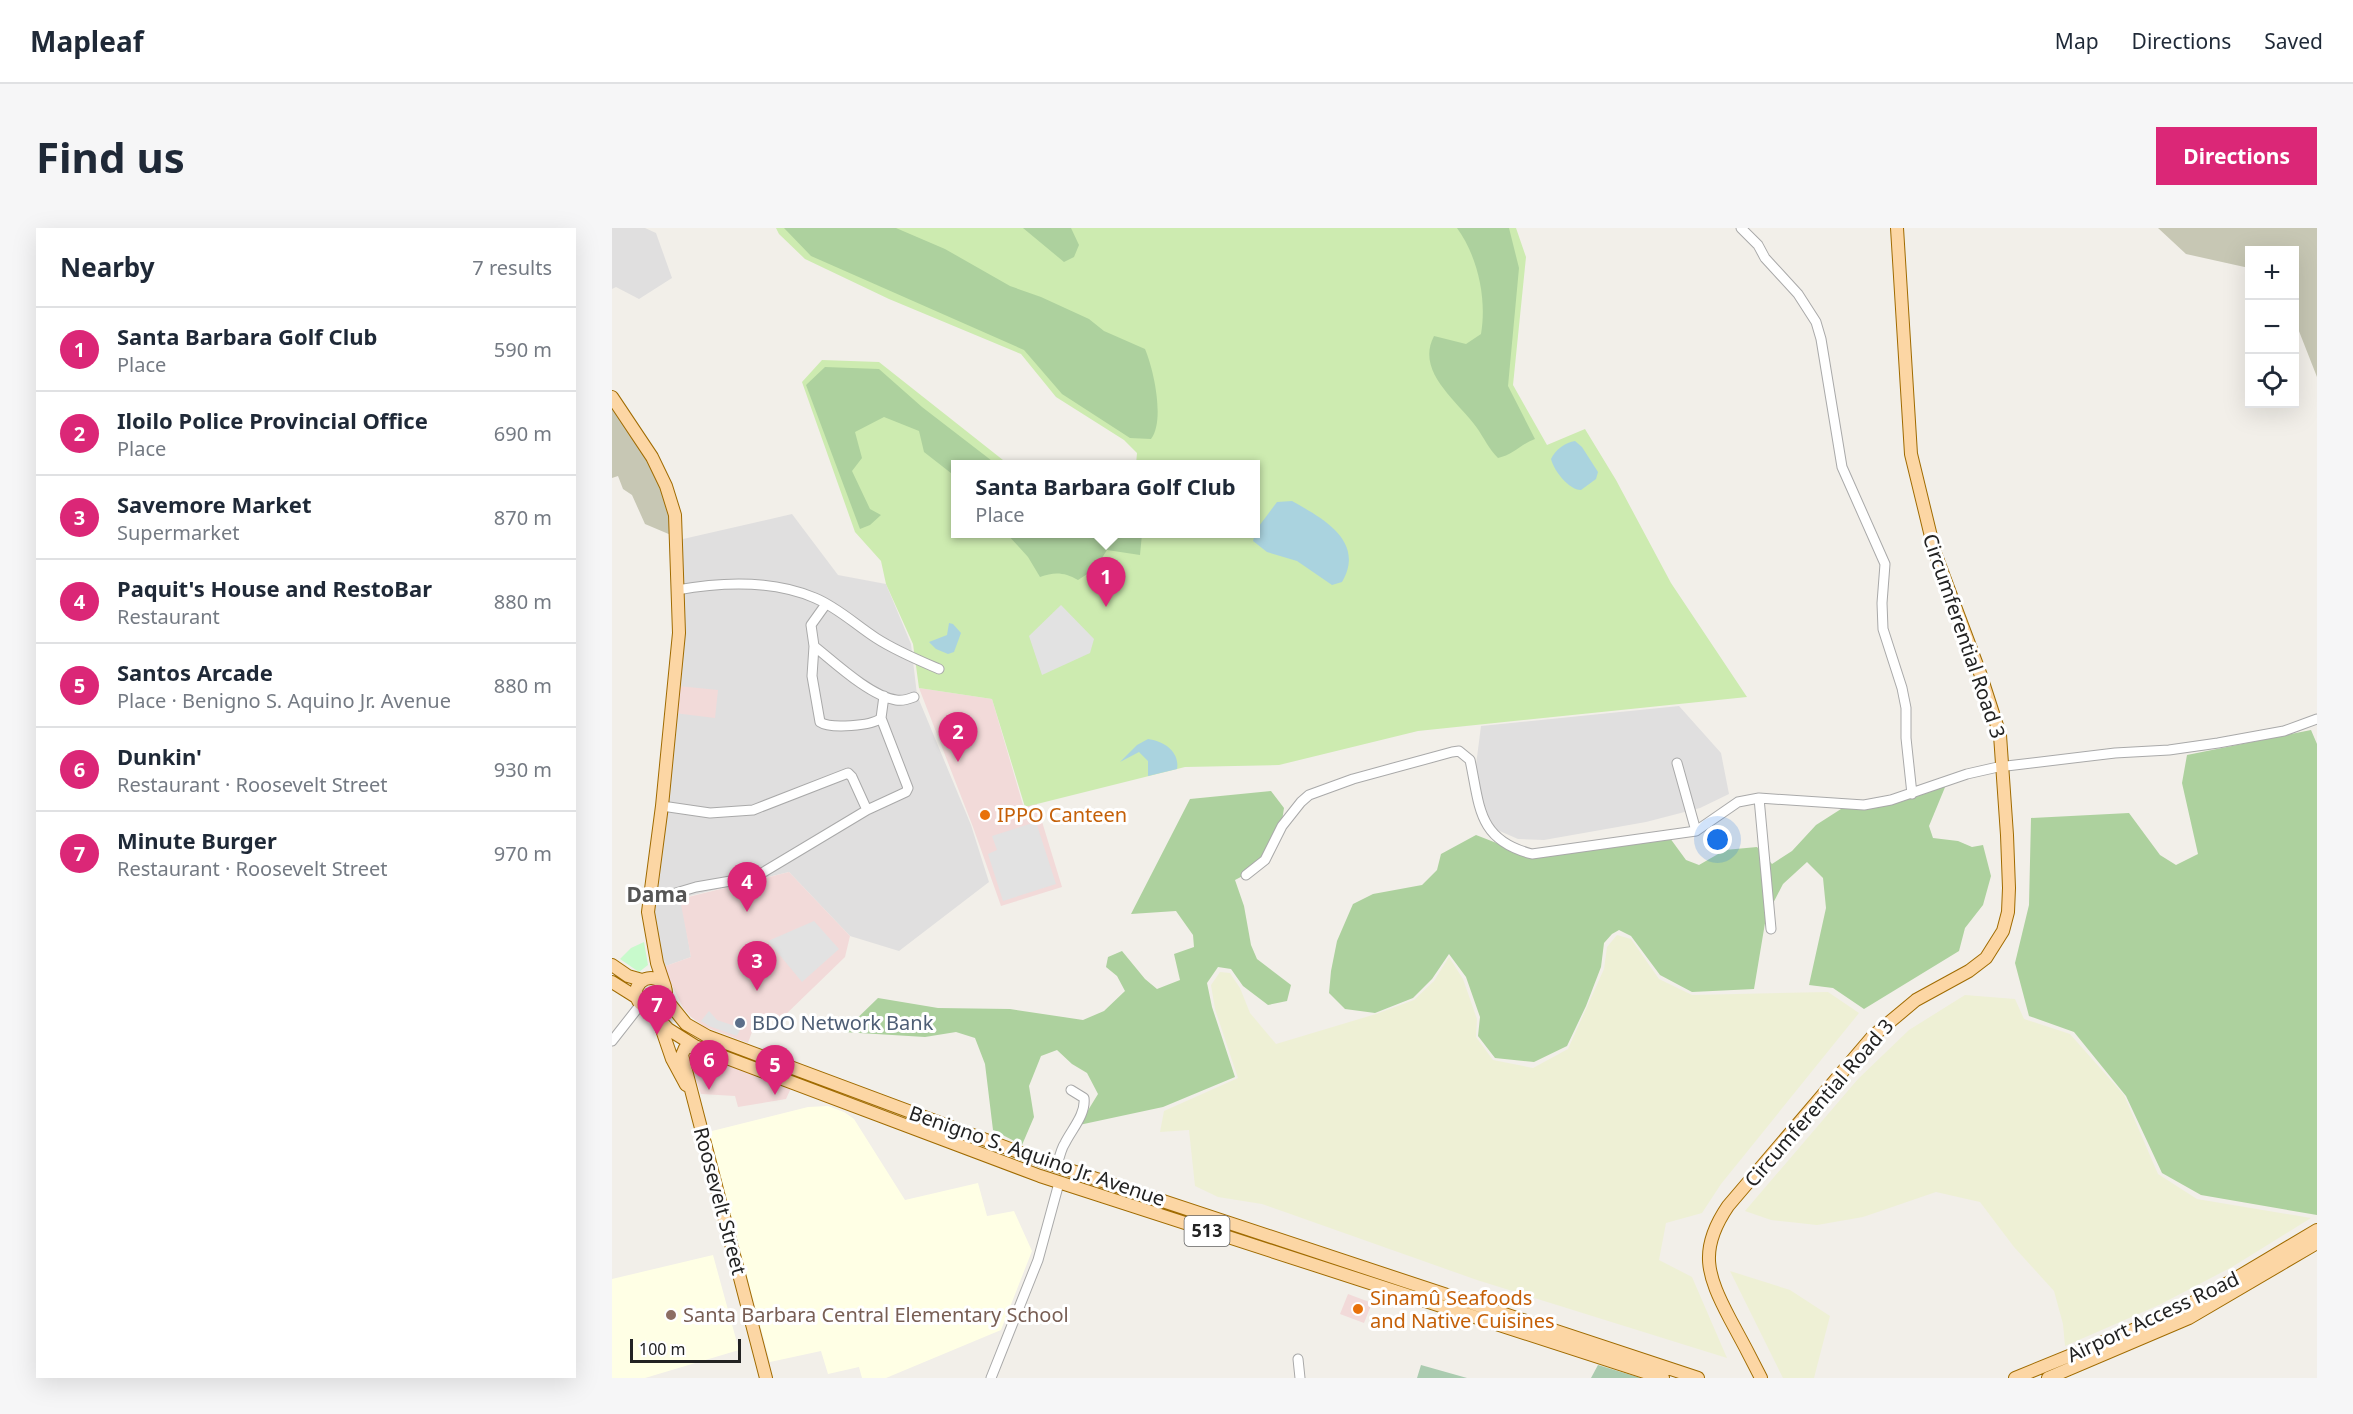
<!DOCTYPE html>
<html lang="en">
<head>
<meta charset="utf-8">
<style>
  body { margin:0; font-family:"Noto Sans",sans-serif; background:#f6f6f7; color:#1f2937 }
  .controls { position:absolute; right:18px; top:18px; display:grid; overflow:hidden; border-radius:0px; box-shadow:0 6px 24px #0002 }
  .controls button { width:54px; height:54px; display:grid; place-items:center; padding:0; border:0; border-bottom:2px solid #e0e1e3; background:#fff; color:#1f2937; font:30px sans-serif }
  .scale { position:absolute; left:18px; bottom:15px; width:111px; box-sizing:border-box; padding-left:6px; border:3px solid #222; border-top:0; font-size:16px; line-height:21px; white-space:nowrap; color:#222; -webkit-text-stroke:4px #fff; paint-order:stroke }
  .you { position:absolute; left:1106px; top:612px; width:21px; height:21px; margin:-15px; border:4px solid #fff; border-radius:50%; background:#1a73e8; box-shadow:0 0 0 9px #1a73e833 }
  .badge { display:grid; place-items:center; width:39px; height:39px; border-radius:50%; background:#db2777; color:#fff; font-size:20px; font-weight:700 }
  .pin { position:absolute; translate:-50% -50px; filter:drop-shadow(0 2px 3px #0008) }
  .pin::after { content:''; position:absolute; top:32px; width:21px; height:18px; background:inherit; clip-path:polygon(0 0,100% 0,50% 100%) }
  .popup { position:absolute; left:339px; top:232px; width:309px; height:78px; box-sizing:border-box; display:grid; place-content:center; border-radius:0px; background:#fff; filter:drop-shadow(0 2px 4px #0005); font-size:20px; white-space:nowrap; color:#747a83 }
  .popup b { font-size:22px; color:#1f2937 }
  .popup::after { content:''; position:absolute; left:50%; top:100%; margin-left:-12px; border:12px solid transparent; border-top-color:#fff }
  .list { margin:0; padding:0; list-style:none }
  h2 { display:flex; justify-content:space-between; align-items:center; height:78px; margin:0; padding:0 24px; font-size:26px }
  h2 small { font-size:20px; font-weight:400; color:#747a83 }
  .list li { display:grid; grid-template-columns:39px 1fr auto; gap:18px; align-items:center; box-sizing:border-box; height:84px; padding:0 24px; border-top:2px solid #e0e1e3 }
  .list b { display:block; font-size:22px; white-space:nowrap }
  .list p { margin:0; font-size:20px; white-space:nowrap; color:#747a83 }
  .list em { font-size:20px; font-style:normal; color:#747a83 }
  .icon { flex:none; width:33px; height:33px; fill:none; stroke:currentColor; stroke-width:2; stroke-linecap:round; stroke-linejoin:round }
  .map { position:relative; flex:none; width:1705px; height:1150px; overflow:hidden; border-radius:0px }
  header { display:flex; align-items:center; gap:36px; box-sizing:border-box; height:84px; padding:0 30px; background:#fff; border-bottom:2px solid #e0e1e3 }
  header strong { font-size:28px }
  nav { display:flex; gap:33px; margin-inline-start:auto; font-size:21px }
  .intro { display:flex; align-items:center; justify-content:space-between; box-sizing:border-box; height:144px; padding:0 36px }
  h1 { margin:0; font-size:42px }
  .button { padding:15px 27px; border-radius:0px; background:#db2777; color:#fff; font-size:21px; font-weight:700 }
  main { display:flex; gap:36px; padding:0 36px }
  aside { flex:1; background:#fff; border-radius:0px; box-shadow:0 6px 24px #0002 }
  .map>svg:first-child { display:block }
  .residential { fill:#e0dfdf }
  .commercial { fill:#f2dad9 }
  .education { fill:#ffffe5 }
  .construction { fill:#c7c7b4 }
  .farmland { fill:#eef0d5 }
  .grass { fill:#cdebb0 }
  .forest { fill:#add19e }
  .cemetery { fill:#aacbaf }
  .park { fill:#c8facc }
  .parking { fill:#e2e2e2 }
  .water { fill:#aad3df }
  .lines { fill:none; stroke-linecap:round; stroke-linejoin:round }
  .minor-casing { stroke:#a9a9a9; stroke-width:11 }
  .major-casing { stroke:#a06b00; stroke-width:14 }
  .minor { stroke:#fff; stroke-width:9 }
  .major { stroke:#fcd6a4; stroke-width:12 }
  .food-dot { fill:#e8710a; stroke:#fff; stroke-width:2 }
  .service-dot { fill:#5c6f8a; stroke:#fff; stroke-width:2 }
  .education-dot { fill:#8d6e63; stroke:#fff; stroke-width:2 }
  .labels { text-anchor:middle; stroke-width:6; stroke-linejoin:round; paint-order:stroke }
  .shield { fill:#fff; stroke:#646464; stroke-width:1.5 }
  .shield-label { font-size:18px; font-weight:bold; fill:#222 }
  .street-label { font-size:20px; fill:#222; stroke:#fff }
  .food-label { font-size:20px; fill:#c56008; stroke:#fff; text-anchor:start }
  .service-label { font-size:20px; fill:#4e5e75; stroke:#fff; text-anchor:start }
  .education-label { font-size:20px; fill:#785e54; stroke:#fff; text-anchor:start }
  .neighbourhood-label { font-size:21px; font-weight:bold; fill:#555; stroke:#fff }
</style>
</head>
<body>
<header>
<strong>Mapleaf</strong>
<nav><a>Map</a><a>Directions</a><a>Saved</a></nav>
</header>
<div class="intro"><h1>Find us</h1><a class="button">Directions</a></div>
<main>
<aside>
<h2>Nearby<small>7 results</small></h2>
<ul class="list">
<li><span class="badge">1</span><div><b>Santa Barbara Golf Club</b><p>Place</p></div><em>590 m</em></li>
<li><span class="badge">2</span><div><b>Iloilo Police Provincial Office</b><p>Place</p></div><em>690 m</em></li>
<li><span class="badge">3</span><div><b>Savemore Market</b><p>Supermarket</p></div><em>870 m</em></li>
<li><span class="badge">4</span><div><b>Paquit's House and RestoBar</b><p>Restaurant</p></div><em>880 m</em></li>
<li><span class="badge">5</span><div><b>Santos Arcade</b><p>Place · Benigno S. Aquino Jr. Avenue</p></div><em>880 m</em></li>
<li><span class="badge">6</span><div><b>Dunkin'</b><p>Restaurant · Roosevelt Street</p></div><em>930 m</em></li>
<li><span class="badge">7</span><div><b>Minute Burger</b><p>Restaurant · Roosevelt Street</p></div><em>970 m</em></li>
</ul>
</aside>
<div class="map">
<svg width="1705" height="1150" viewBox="0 0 1705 1150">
  <rect width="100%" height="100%" fill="#f2efe9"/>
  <!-- residential -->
  <path class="residential" d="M0,0H33L44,5L60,50L27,71L4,59L0,61Z
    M180,286L226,347L274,356L299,416L305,467L359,597L377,654L287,723L238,708L177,644L69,670L79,729L51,739L40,675L70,416L71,311Z
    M1067,478L1109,525L1117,566L1088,580L1034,594L932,612L906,611L883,601L867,573L864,537L869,498Z"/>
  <!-- commercial -->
  <path class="commercial" d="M66,458L106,462L103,490L62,485Z
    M307,460L380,471L411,577L424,574L450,659L389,678L361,599Z
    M177,644L238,708L233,729L169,791L147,795L141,801L136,815L93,799L79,789L71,780L51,739L79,729L68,671Z
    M82,825L88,826L179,860L174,871L126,879L123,868L89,866L77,832L78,828Z
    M736,1066L760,1075L752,1095L728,1086Z"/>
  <!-- education -->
  <path class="education" d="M216,878L232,884L242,891L293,972L366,955L375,988L402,983L420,1023L389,1102L274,1150H250L247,1139L216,1146L209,1123L158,1134L96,904L196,879Z
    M101,1027L127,1122L33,1150H0V1051Z"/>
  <!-- construction -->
  <path class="construction" d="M1546,0H1705V149L1683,93L1682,22H1638L1637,40L1574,26Z
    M0,178L38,235L59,289V307L33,296L20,267L11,261L6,248L0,250Z"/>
  <!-- farmland -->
  <path class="farmland" d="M1005,707L1019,711L1047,751L1080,767L1216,764L1247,785L1109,956L1090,985L1054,995L1047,1032L1080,1049L1115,1130L865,1052L650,976L606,969L583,958L577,902L548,904L552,883L626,850L603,781L599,757L608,744L618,745L628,760L638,785L664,816L764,786L802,772L822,753L837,729L851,751L865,791L864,809L881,832L921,840L956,821L992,741L995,719Z
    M1353,767L1403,771L1412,791L1458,806L1512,867L1546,946L1585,971L1699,990L1620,1039L1547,1077L1453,1118L1451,1096L1442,1063L1402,1019L1368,974L1324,964L1251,989L1205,997L1159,992L1133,983L1246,851L1297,802Z
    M1118,1043L1178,1062L1218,1088L1202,1150H1171Z"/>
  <!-- grass -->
  <path class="grass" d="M164,0H904L914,29L901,157L935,217L973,201L1004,252L1059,355L1135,469L806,503L667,537L573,539L413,579L380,471L307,460L301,416L274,356L269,333L243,304L190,154L210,132L267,134L396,236H344V306H644V236H524L525,225L512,212L444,169L409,126L277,71L193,31L167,6Z"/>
  <!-- forest -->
  <path class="forest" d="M172,0H284L333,21L398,58L429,69L477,91L492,103L533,121C542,142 553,193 539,211L518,210L450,166L412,122L199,28Z
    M411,0H459L467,17L462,29L452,34Z
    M845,0H897L907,40L896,158L923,211C909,216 901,227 886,230C877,221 872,210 865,200C846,173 803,144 822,108L854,116L869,106C875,71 866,29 845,0Z
    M213,139L267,141L310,179L384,236H344V249L312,224L307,203L272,189L243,204L250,230L240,243L258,281L269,287L258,297L248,301L194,157Z
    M395,306H530L528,327L495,322L483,341L466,352C452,344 442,344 428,349L416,329Z
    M1699,502L1705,516V987L1589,967L1550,945L1514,868L1462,804L1417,788L1403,735L1417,677L1419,590L1517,585L1548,627L1564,637L1586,626L1570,555L1575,527Z
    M1336,552L1317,598L1321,610L1346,613L1360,619L1371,617L1379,648L1371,677L1353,700L1347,723L1252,781L1221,760L1197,757L1214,680L1211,650L1195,634L1171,656L1154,689L1142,761L1080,764L1048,747L1019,708L1007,702L1000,706L992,715L989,739L974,778L955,818L922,834L883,830L866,808L868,789L854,749L837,726L820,751L801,770L763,785L733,781L717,765L719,743L725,713L741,676L761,666L810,657L825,642L829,626L864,607L915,627L1055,606L1074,632L1087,637L1113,622L1145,619L1160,636L1180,623L1204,597L1229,581L1255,580Z
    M659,563L672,580L668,606L650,638L623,652L632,678L639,717L645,731L679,757L675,773L656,777L631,758L619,741L606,739L595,755L600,779L623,849L551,879L467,897L486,866L475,845L460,836L445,822L429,828L417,858L422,889L410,917L381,902L373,836L363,810L344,804L313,809L231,804L266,770L326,780L398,781L471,792L492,783L513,763L505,748L494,739L496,729L510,723L533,751L545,761L568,752L562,726L582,719L581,707L564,683L519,686L578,571Z"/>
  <!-- cemetery -->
  <path class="cemetery" d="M809,1137L855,1150H805Z
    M986,1137L1029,1150H979Z"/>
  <!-- park -->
  <path class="park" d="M32,714L36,737L27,744L8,731L19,720Z"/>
  <!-- parking -->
  <path class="parking" d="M449,377L482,411L478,425L430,447L417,408Z
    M424,594L444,656L391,673L376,626L385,622L380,608Z
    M202,693L227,721L190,754L156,713Z
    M97,783L105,792L129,800L125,808L97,798L89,793Z"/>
  <!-- water -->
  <path class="water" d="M963,213L970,219L986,244L984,251L969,262C957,262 942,243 939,231C943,222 954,214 963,213Z
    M680,273C710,290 754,313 730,354L720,357L685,333L655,324L641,313L644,302L665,274Z
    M337,395L341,396L349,405L342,424L336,426L324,421L317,414L335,407Z
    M536,511C552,513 568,524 565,541L536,548V533L527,524L508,534L525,517Z"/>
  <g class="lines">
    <!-- minor casing -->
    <g class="minor-casing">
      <path id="minor" d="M1129,0L1146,17L1153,30L1186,66L1204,94L1209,111L1230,239L1273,336L1270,375L1271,401L1290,460L1294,480V510L1300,566
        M65,362C109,354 161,352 203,370C225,379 244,397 264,410C284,423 306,432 327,441
        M214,376L199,397L202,418C222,434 258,468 284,472C290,473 297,471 302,469
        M202,418L200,448L208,494C218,501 260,498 269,490
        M1065,535L1084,603
        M1147,570L1159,701
        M50,578L98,585L141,582L236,545L240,549L255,582
        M634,647L653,632L670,598L689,574L697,567L741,551L840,524L847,523L858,532C868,578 865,612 920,626L1084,603L1126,574L1147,570L1252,577L1279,572L1355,546L1386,539L1503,525L1557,522L1606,515L1672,503L1705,491
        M37,673L84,659L136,650L150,645L255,582L294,564L296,560L269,490L272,468
        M0,813L29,776
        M445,938C447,930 449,921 453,915C460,901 474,886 472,870L459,862
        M686,1131L688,1150
        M379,1150L426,1032L447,955"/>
    </g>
    <!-- major casing -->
    <g class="major-casing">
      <path id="major" d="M0,169L40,229L54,258L63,287L67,405L50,578L36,684L45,735L53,759
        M0,737L16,748L30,752
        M24 765a15 15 0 1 1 30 0a15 15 0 1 1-30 0Z
        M0,754L24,769
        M53,770L74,796L95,808L433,934L1086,1150
        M37,780L56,801L83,818L428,948L1051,1150
        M47,793L60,831L74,857
        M83,818L73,820L70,827L154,1150
        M1149,1150C1139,1130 1129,1111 1118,1091C1095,1047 1086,1022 1116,978L1261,808L1304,772L1357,743L1374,730L1391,703L1396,684L1397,660L1395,607L1388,507L1368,445L1323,325L1299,226L1285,0
        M1403,1150L1543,1093L1594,1068L1705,1002
        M1436,1150L1577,1090L1705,1015"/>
    </g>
    <!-- minor -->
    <use href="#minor" class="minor"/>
    <!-- major -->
    <use href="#major" class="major"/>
  </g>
  <!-- markers -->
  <g class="food-dot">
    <circle cx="373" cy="587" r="6"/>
    <circle cx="746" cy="1081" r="6"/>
  </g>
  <circle class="service-dot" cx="128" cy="795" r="6"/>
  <circle class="education-dot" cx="59" cy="1087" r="6"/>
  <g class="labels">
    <!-- shield labels -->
    <rect class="shield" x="572.5" y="988" width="45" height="30" rx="4.5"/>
    <g class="shield-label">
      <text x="595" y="1009">513</text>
    </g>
    <!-- street labels -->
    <g class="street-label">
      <text transform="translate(1352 408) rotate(71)" y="7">Circumferential Road 3</text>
      <text transform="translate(1207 875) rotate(-49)" y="7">Circumferential Road 3</text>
      <text transform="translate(425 928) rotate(19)" y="7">Benigno S. Aquino Jr. Avenue</text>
      <text transform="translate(108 973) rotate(75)" y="7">Roosevelt Street</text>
      <text transform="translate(1541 1089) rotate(-25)" y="7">Airport Access Road</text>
    </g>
    <!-- food labels -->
    <g class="food-label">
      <text x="385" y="594">IPPO Canteen</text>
      <text x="758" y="1077">Sinamû Seafoods<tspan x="758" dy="23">and Native Cuisines</tspan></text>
    </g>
    <!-- service labels -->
    <g class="service-label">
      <text x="140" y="802">BDO Network Bank</text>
    </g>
    <!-- education labels -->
    <g class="education-label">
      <text x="71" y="1094">Santa Barbara Central Elementary School</text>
    </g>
    <!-- neighbourhood labels -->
    <g class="neighbourhood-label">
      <text x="45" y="674">Dama</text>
    </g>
  </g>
</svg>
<div class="controls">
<button>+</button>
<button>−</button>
<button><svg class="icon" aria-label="locate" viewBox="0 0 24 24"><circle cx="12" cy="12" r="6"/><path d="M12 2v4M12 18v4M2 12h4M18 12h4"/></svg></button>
</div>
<div class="scale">100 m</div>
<div class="you"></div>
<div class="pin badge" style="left:494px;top:379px">1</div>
<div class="popup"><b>Santa Barbara Golf Club</b>Place</div>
<div class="pin badge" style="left:346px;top:534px">2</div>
<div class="pin badge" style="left:145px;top:763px">3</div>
<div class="pin badge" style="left:135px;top:684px">4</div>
<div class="pin badge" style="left:163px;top:867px">5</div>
<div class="pin badge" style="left:97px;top:862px">6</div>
<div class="pin badge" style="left:45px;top:807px">7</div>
</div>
</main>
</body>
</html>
